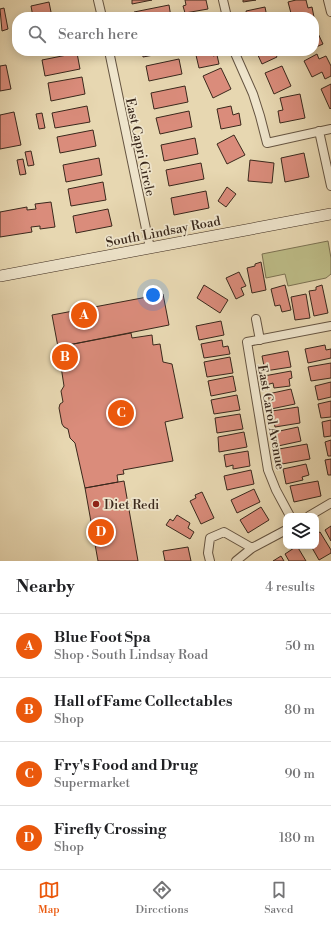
<!DOCTYPE html>
<html lang="en">
<head>
<meta charset="utf-8">
<style>
  body { margin:0; font-family:"Libre Bodoni",serif; background:#f2f2f2; color:#202124 }
  .controls { position:absolute; right:12px; bottom:12px; display:grid; overflow:hidden; border-radius:8px; box-shadow:0 2px 10px #0003 }
  .controls button { width:36px; height:36px; display:grid; place-items:center; padding:0; border:0; border-bottom:1px solid #e0e0e0; background:#fff; color:#202124; font:20px sans-serif }
  .you { position:absolute; left:153px; top:295px; width:14px; height:14px; margin:-10px; border:3px solid #fff; border-radius:50%; background:#1a73e8; box-shadow:0 0 0 6px #1a73e833 }
  .badge { display:grid; place-items:center; width:26px; height:26px; border-radius:50%; background:#ea580c; color:#fff; font-size:13px; font-weight:700 }
  .pin { position:absolute; translate:-50% -50%; border:2px solid #fff; box-shadow:0 1px 4px #0006 }
  .list { margin:0; padding:0; list-style:none }
  h2 { display:flex; justify-content:space-between; align-items:center; height:52px; margin:0; padding:0 16px; font-size:17px }
  h2 small { font-size:13px; font-weight:400; color:#757577 }
  .list li { display:grid; grid-template-columns:26px 1fr auto; gap:12px; align-items:center; box-sizing:border-box; height:64px; padding:0 16px; border-top:1px solid #e0e0e0 }
  .list b { display:block; font-size:15px; white-space:nowrap }
  .list p { margin:0; font-size:13px; white-space:nowrap; color:#757577 }
  .list em { font-size:13px; font-style:normal; color:#757577 }
  .icon { flex:none; width:22px; height:22px; fill:none; stroke:currentColor; stroke-width:2; stroke-linecap:round; stroke-linejoin:round }
  .map { position:relative; flex:none; width:331px; height:561px; overflow:hidden }
  .search { position:absolute; background:#fff; box-shadow:0 2px 10px #0003; left:12px; right:12px; top:12px; height:44px; display:flex; align-items:center; gap:10px; box-sizing:border-box; padding:0 14px; border-radius:16px; color:#757577; font-size:15px }
  .sheet { height:308px; background:#fff }
  nav { display:flex; justify-content:space-around; align-items:center; box-sizing:border-box; height:56px; border-top:1px solid #e0e0e0; background:#fff; font-size:11px; color:#757577 }
  nav a { display:grid; justify-items:center; gap:2px }
  nav .on { color:#ea580c }
  .map>svg:first-child { display:block }
  .green { fill:#bdbc87; stroke:#7c7252 }
  .building { fill:#da8c7b; stroke:#3a281c }
  .lines { fill:none; stroke-linecap:round; stroke-linejoin:round }
  .minor-casing { stroke:#655441; stroke-width:10 }
  .secondary-casing { stroke:#3a281c; stroke-width:12 }
  .minor { stroke:#efe5cc; stroke-width:8 }
  .secondary { stroke:#efe5cc; stroke-width:11 }
  .poi-dot { fill:#8f2418; stroke:#efe5cc; stroke-width:1.5 }
  .labels { text-anchor:middle; stroke-width:3.5; stroke-linejoin:round; paint-order:stroke }
  .street-label { font-size:13px; fill:#3a281c; stroke:#efe5cc }
  .poi-label { font-size:13px; fill:#3a281c; stroke:#efe5cc; text-anchor:start }
</style>
</head>
<body>
<div class="map">
<svg width="331" height="561" viewBox="0 0 331 561">
  <rect width="100%" height="100%" fill="#e7d7b1"/>
  <filter id="stains"><feTurbulence type="fractalNoise" baseFrequency=".005" numOctaves="4"/><feColorMatrix values="0 0 0 0 .2 0 0 0 0 .09 0 0 0 0 .02 0 0 0 .5 -.17"/></filter>
  <radialGradient id="worn" r=".72"><stop offset=".6" stop-color="#630" stop-opacity="0"/><stop offset="1" stop-color="#630" stop-opacity=".3"/></radialGradient>
  <!-- green -->
  <path class="green" d="M328,241L331,258V274L326,278L288,286L285,274L266,278L262,254Z"/>
  <!-- building -->
  <path class="building" d="M132,0H152L132,4Z
    M185,0H206L208,9L185,13L183,6L186,5Z
    M243,0H256L243,2Z
    M296,0H306L308,8L312,7L314,17H292L288,2Z
    M49,2L52,17H33L31,6Z
    M169,5L171,17H135L134,12Z
    M265,7L267,17H247L246,11Z
    M4,8L8,29L2,31L0,9Z
    M314,25L323,44L314,48Z
    M142,51H175L143,57Z
    M195,51H212L213,56L217,55L219,64L199,68Z
    M256,51H274L277,57L262,64Z
    M77,53L80,69L45,76L42,60Z
    M317,54L319,59L326,56L331,66V76L325,79L322,72L312,77L304,61Z
    M179,59L182,74L149,81L146,66Z
    M6,65L11,89L0,91V66Z
    M282,66L291,86L274,94L265,73Z
    M221,68L231,89L213,98L203,76Z
    M82,77L85,94L51,101L48,83Z
    M331,84V108L330,109L321,89Z
    M185,86L188,102L154,109L151,93Z
    M300,94L305,118L280,123L278,111L283,110L280,98Z
    M87,106L90,122L55,128L52,113Z
    M231,106L233,115L239,113L241,125L221,129L217,109Z
    M189,111L192,127L160,134L156,118Z
    M14,112L21,145L0,149V115Z
    M42,113L45,128L39,129L36,114Z
    M93,130L96,146L60,153L57,137Z
    M234,135L245,155L227,164L217,144Z
    M195,138L198,154L164,161L161,145Z
    M31,151L34,165L28,166L25,152Z
    M304,153L309,177L285,182L281,158Z
    M99,158L102,175L66,182L63,165Z
    M23,159L26,174L20,175L17,160Z
    M250,160L274,163L272,183L248,181Z
    M201,163L204,179L169,186L166,170Z
    M103,182L106,200L71,206L68,189Z
    M227,187L236,194L226,207L218,201Z
    M206,191L209,208L174,215L171,198Z
    M51,202L55,227L40,229V226L31,227L32,232L0,237V212L27,207V210L36,209L35,204Z
    M108,209L112,226L76,233L73,216Z
    M261,262L266,290L252,293L247,268L255,266V264Z
    M239,272L246,286L241,288L244,295L236,299L226,278Z
    M204,285L228,300L220,313L197,298Z
    M285,285L291,310L282,312L280,305L275,306L271,289Z
    M322,285L328,313L314,316L309,291L316,290V287Z
    M163,294L169,325L58,347L52,315Z
    M306,294L310,318L295,320L291,297Z
    M221,321L224,335L199,340L196,326Z
    M131,333L132,338L152,335L153,345L160,344L163,362L172,364L183,418L165,422L173,461L123,470L124,474L117,475L118,482L85,488L75,443L70,438L68,429L64,427L62,424L59,408L60,404L63,402L61,391L64,386L58,347Z
    M222,340L223,347L228,346L230,354L204,358L201,344Z
    M325,345L326,350L331,349V358L308,363L305,349Z
    M288,351L291,367L265,371L262,356Z
    M230,357L233,373L207,377L204,362Z
    M331,363V378L311,381L308,367Z
    M291,371L292,378L289,379L290,386L274,388L273,383L266,385L264,376Z
    M233,376L236,391L211,396L208,381Z
    M331,382V397L318,400L315,386Z
    M291,389L295,404L271,409L268,394Z
    M237,395L240,410L214,414L211,400Z
    M331,401V417L321,418L318,404Z
    M298,407L300,423L275,427L272,411Z
    M240,414L243,429L217,433L215,418Z
    M331,420V436L324,437L322,422Z
    M298,427L301,441L278,446L275,432Z
    M244,432L247,447L219,452L218,437Z
    M331,440V456H328L325,442Z
    M307,444L310,459L282,464L279,449Z
    M248,451L250,466L233,469V465L226,467L224,455Z
    M331,459V475H328L325,460Z
    M306,464L309,475L302,477L303,480L286,484L283,469Z
    M251,470L254,484L227,490L224,476Z
    M124,481L138,561H98L85,488Z
    M318,481L321,496L294,502L290,486Z
    M254,489L260,502L237,513L231,500Z
    M202,492L214,518L201,524L190,501L196,498L195,495Z
    M261,507L269,520L248,533L240,520Z
    M177,515L190,523L188,528L194,532L190,539L166,525L170,519L173,521Z
    M331,526V541L325,530Z
    M320,532L331,550V553L319,560L311,546H316V534Z
    M297,546L306,561H289L285,554Z
    M188,547L191,561H165L163,551Z
    M281,556L284,561H273Z"/>
  <g class="lines">
    <!-- minor casing -->
    <g class="minor-casing">
      <path id="minor" d="M98,0L102,17
        M223,0L227,17
        M328,0L331,12
        M109,51L150,248
        M234,51L253,94L260,116L267,143L331,129
        M319,131L331,186
        M256,319L260,340
        M290,516L276,490L268,470L247,342L331,326
        M309,516L331,503
        M210,561L208,553L210,538L224,532L252,548
        M236,561L252,548L286,530"/>
    </g>
    <!-- secondary casing -->
    <g class="secondary-casing">
      <path id="secondary" d="M0,276L331,214"/>
    </g>
    <!-- minor -->
    <use href="#minor" class="minor"/>
    <!-- secondary -->
    <use href="#secondary" class="secondary"/>
  </g>
  <!-- markers -->
  <circle class="poi-dot" cx="96" cy="504" r="4"/>
  <g class="labels">
    <!-- street labels -->
    <g class="street-label">
      <text transform="translate(141 147) rotate(78)" y="5">East Capri Circle</text>
      <text transform="translate(163 231) rotate(-11)" y="5">South Lindsay Road</text>
      <text transform="translate(272 417) rotate(80)" y="5">East Carol Avenue</text>
    </g>
    <!-- poi labels -->
    <g class="poi-label">
      <text x="104" y="509">Diet Redi</text>
    </g>
  </g>
  <rect width="100%" height="100%" filter="url(#stains)"/>
  <rect width="100%" height="100%" fill="url(#worn)"/>
</svg>
<div class="controls">
<button><svg class="icon" aria-label="layers" viewBox="0 0 24 24"><path d="M12 4l9 5-9 5-9-5zM3 14l9 5 9-5"/></svg></button>
</div>
<div class="you"></div>
<div class="pin badge" style="left:84px;top:315px">A</div>
<div class="pin badge" style="left:65px;top:357px">B</div>
<div class="pin badge" style="left:121px;top:413px">C</div>
<div class="pin badge" style="left:101px;top:532px">D</div>
<div class="search"><svg class="icon" aria-label="search" viewBox="0 0 24 24"><circle cx="10" cy="10" r="6"/><path d="M15 15l6 6"/></svg>Search here</div>
</div>
<section class="sheet">
<h2>Nearby<small>4 results</small></h2>
<ul class="list">
<li><span class="badge">A</span><div><b>Blue Foot Spa</b><p>Shop · South Lindsay Road</p></div><em>50 m</em></li>
<li><span class="badge">B</span><div><b>Hall of Fame Collectables</b><p>Shop</p></div><em>80 m</em></li>
<li><span class="badge">C</span><div><b>Fry's Food and Drug</b><p>Supermarket</p></div><em>90 m</em></li>
<li><span class="badge">D</span><div><b>Firefly Crossing</b><p>Shop</p></div><em>180 m</em></li>
</ul>
</section>
<nav>
<a class="on"><svg class="icon" aria-label="map" viewBox="0 0 24 24"><path d="M3 6l6-2 6 2 6-2v14l-6 2-6-2-6 2zM9 4v14M15 6v14"/></svg>Map</a>
<a><svg class="icon" aria-label="directions" viewBox="0 0 24 24"><path d="M12 3l9 9-9 9-9-9zM9 14v-3h6M13 9l2 2-2 2"/></svg>Directions</a>
<a><svg class="icon" aria-label="saved" viewBox="0 0 24 24"><path d="M7 4h10v16l-5-4-5 4z"/></svg>Saved</a>
</nav>
</body>
</html>
